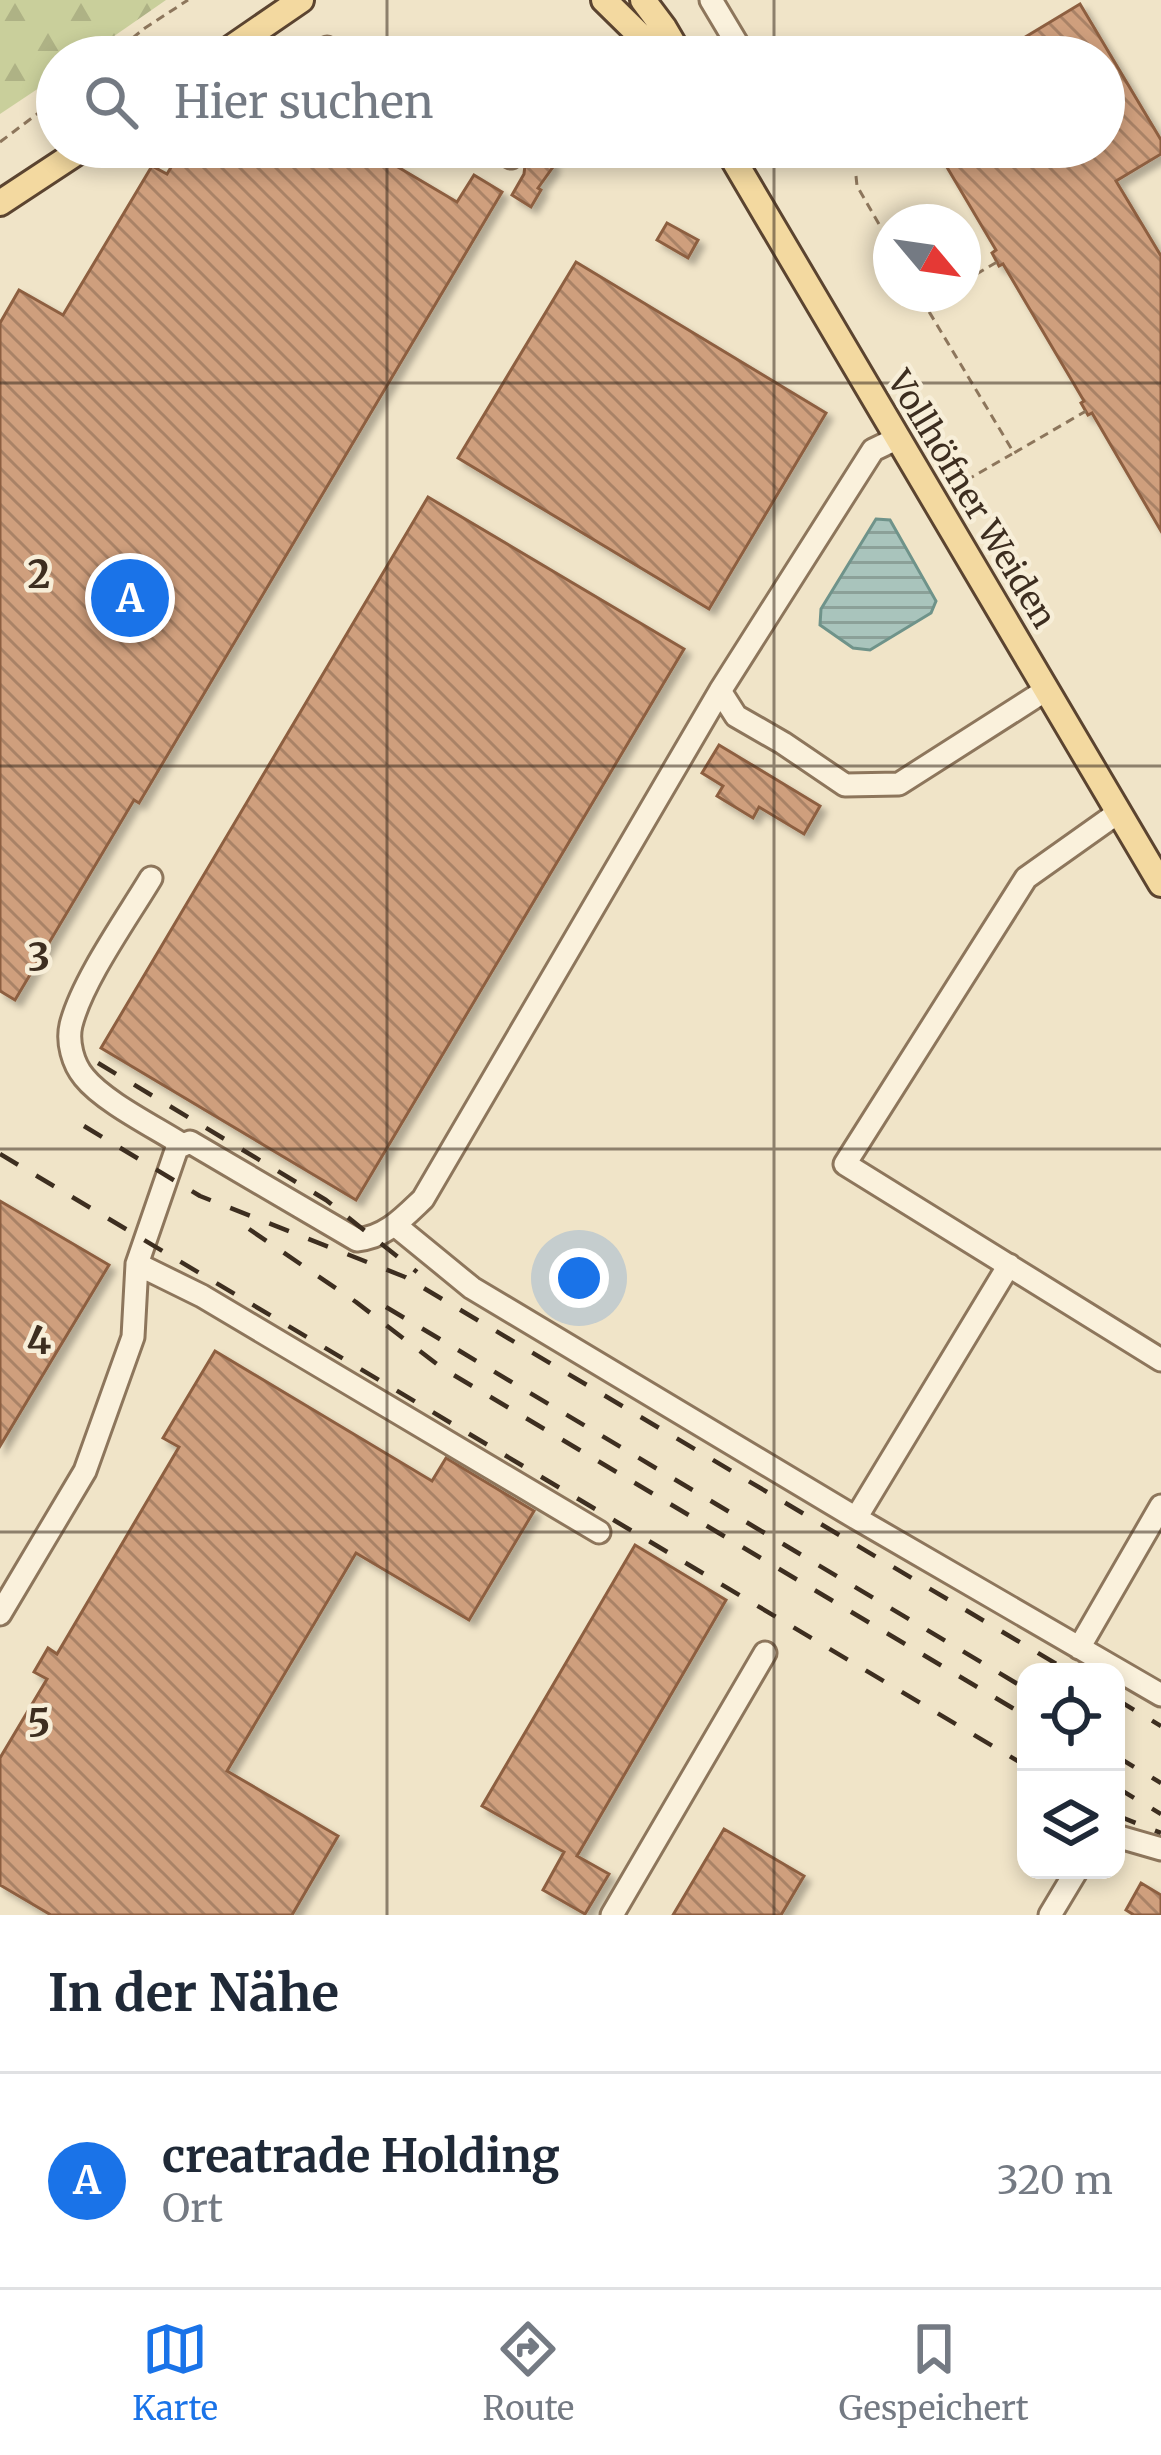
<!DOCTYPE html>
<html lang="de">
<head>
<meta charset="utf-8">
<style>
  body { margin:0; font-family:Merriweather,serif; background:#f6f6f7; color:#1f2937 }
  .controls { position:absolute; right:36px; bottom:36px; display:grid; overflow:hidden; border-radius:24px; box-shadow:0 6px 18px #0003 }
  .controls button { width:108px; height:108px; display:grid; place-items:center; padding:0; border:0; border-bottom:3px solid #e0e1e3; background:#fff; color:#1f2937; font:60px sans-serif }
  .compass { position:absolute; left:873px; top:204px; width:108px; height:108px; border-radius:50%; background:#fff; box-shadow:0 6px 18px #0003; rotate:119deg }
  .you { position:absolute; left:579px; top:1278px; width:42px; height:42px; margin:-30px; border:9px solid #fff; border-radius:50%; background:#1a73e8; box-shadow:0 0 0 18px #1a73e833 }
  .badge { display:grid; place-items:center; width:78px; height:78px; border-radius:50%; background:#1a73e8; color:#fff; font-size:39px; font-weight:700 }
  .pin { position:absolute; translate:-50% -50%; border:6px solid #fff; box-shadow:0 3px 12px #0006 }
  .list { margin:0; padding:0; list-style:none }
  h2 { display:flex; justify-content:space-between; align-items:center; height:156px; margin:0; padding:0 48px; font-size:51px }
  h2 small { font-size:39px; font-weight:400; color:#747a83 }
  .list li { display:grid; grid-template-columns:78px 1fr auto; gap:36px; align-items:center; box-sizing:border-box; height:216px; padding:0 48px; border-top:3px solid #e0e1e3 }
  .list b { display:block; font-size:45px; white-space:nowrap }
  .list p { margin:0; font-size:39px; white-space:nowrap; color:#747a83 }
  .list em { font-size:39px; font-style:normal; color:#747a83 }
  .icon { flex:none; width:66px; height:66px; fill:none; stroke:currentColor; stroke-width:2; stroke-linecap:round; stroke-linejoin:round }
  .map { position:relative; flex:none; width:1161px; height:1915px; overflow:hidden }
  .search { position:absolute; background:#fff; box-shadow:0 6px 18px #0003; left:36px; right:36px; top:36px; height:132px; display:flex; align-items:center; gap:30px; box-sizing:border-box; padding:0 42px; border-radius:66px; color:#747a83; font-size:45px }
  .sheet { height:372px; background:#fff }
  nav { display:flex; justify-content:space-around; align-items:center; box-sizing:border-box; height:168px; border-top:3px solid #e0e1e3; background:#fff; font-size:33px; color:#747a83 }
  nav a { display:grid; justify-items:center; gap:6px }
  nav .on { color:#1a73e8 }
  .map>svg:first-child { display:block }
  .forest { fill:url(#forest-firs) }
  .water { fill:url(#water-rules); stroke:#6f938a; stroke-width:3 }
  .building { fill:url(#building-back-hatch); stroke:#8d5f41; stroke-width:3; filter:url(#shadow) }
  .lines { fill:none; stroke-linecap:round; stroke-linejoin:round }
  .minor-casing { stroke:#8d765c; stroke-width:27 }
  .major-casing { stroke:#5b4430; stroke-width:30 }
  .path { stroke:#8d765c; stroke-width:3; stroke-dasharray:9 6; stroke-linecap:butt }
  .minor { stroke:#faf1dc; stroke-width:21 }
  .major { stroke:#f3d9a0; stroke-width:24 }
  .rail { stroke:#3d2e20; stroke-width:4.5; stroke-dasharray:21 21; stroke-linecap:butt }
  .grid { fill:none; stroke:#3d2e20; stroke-width:3; stroke-opacity:0.55 }
  .labels { text-anchor:middle; stroke-width:9; stroke-linejoin:round; paint-order:stroke }
  .street-label { font-size:33px; fill:#3d2e20; stroke:#f7eed8 }
  .grid-label { font-size:39px; text-anchor:middle; font-weight:bold; fill:#3d2e20; stroke:#f7eed8; stroke-width:9; stroke-linejoin:round; paint-order:stroke }
</style>
</head>
<body>
<div class="map">
<svg width="1161" height="1915" viewBox="0 0 1161 1915">
  <defs>
    <pattern id="forest-firs" width="22" height="20" patternUnits="userSpaceOnUse" patternTransform="scale(3)"><rect width="22" height="20" fill="#c9cf9b"/><path d="M5 1l3.5 6h-7zM16 11l3.5 6h-7z" fill="#aeb285"/></pattern>
    <pattern id="water-rules" width="6" height="5" patternUnits="userSpaceOnUse" patternTransform="scale(3)"><rect width="6" height="5" fill="#a9c4bc"/><path d="M0 2.5h6" fill="none" stroke="#8ba098"/></pattern>
    <pattern id="building-back-hatch" width="6" height="6" patternUnits="userSpaceOnUse" patternTransform="scale(3)"><rect width="6" height="6" fill="#cf9f7d"/><path d="M-1 5l2 2M0 0l6 6M5-1l2 2" fill="none" stroke="#a98266"/></pattern>
    <filter id="shadow"><feDropShadow dx="6" dy="6" stdDeviation="3" flood-color="#0004"/></filter>
  </defs>
  <rect width="100%" height="100%" fill="#f0e4c8"/>
  <!-- forest -->
  <path class="forest" d="M0,0H166L84,57H57V76L0,114Z"/>
  <!-- water -->
  <path class="water" d="M876,519L890,520L936,601L931,613L870,650L853,648L820,625L821,609Z"/>
  <!-- building -->
  <path class="building" d="M1080,4L1161,140V154L1116,181L1161,256V531L1092,413L1088,415L1081,403L1084,401L1003,264L999,266L992,253L996,250L935,147H1104V57H992Z
    M183,147H210L234,161L242,147H364L457,202L474,175L502,192L139,803L134,800L15,1000L0,991V323L19,290L63,315L152,166L167,174Z
    M535,151L546,152L550,156L553,167L538,188L541,190L531,207L512,195L524,174L526,157Z
    M667,223L698,240L688,258L657,240Z
    M576,262L826,413L709,609L458,458Z
    M428,497L684,649L356,1200L101,1048Z
    M719,745L820,806L804,834L759,807L753,818L717,796L723,786L702,773Z
    M0,1201L109,1265L0,1446Z
    M215,1351L432,1481L446,1458L534,1511L469,1620L356,1553L227,1771L338,1836L292,1915H51L0,1885V1758L47,1679L34,1672L48,1648L57,1654L179,1447L163,1438Z
    M635,1545L726,1600L577,1856L609,1874L585,1914L543,1890L564,1852L482,1806Z
    M724,1829L804,1876L781,1915H673Z
    M1141,1883L1161,1895V1915H1134L1126,1910Z"/>
  <g class="lines">
    <!-- minor casing -->
    <g class="minor-casing">
      <path id="minor" d="M711,0L745,57
        M327,48L342,57
        M495,147L511,157
        M898,438L873,450L720,691L736,716L783,743L845,785L899,784L1046,690
        M1119,812L1026,878L845,1164L1161,1360
        M151,878C127,918 82,981 71,1025C67,1042 73,1064 84,1077C104,1102 155,1127 183,1145
        M395,1225L472,1288L856,1518L1009,1265
        M137,1264L202,1296L599,1532
        M856,1518L1161,1695
        M0,1614L85,1471L133,1337L137,1264L177,1148L190,1142L357,1240C386,1237 403,1218 423,1199L720,691
        M1079,1648L1161,1506
        M1116,1836L1161,1849
        M612,1915L765,1653
        M1050,1915L1077,1870"/>
    </g>
    <!-- major casing -->
    <g class="major-casing">
      <path id="major" d="M604,0L662,57
        M643,0L664,28L681,57
        M218,57L301,0
        M726,147L1161,884
        M0,203L85,147"/>
    </g>
    <!-- path -->
    <path class="path" d="M109,57L145,28L188,0
      M0,142L57,99
      M856,176L857,186L891,245
      M963,282L997,262
      M919,294L925,303
      M944,294L925,305L1014,453L1086,411
      M953,488L1012,454"/>
    <!-- minor -->
    <use href="#minor" class="minor"/>
    <!-- major -->
    <use href="#major" class="major"/>
    <!-- rail -->
    <path class="rail" d="M98,1063L326,1200L417,1272
      M84,1126L200,1196L405,1277L1070,1672
      M0,1154L1026,1766
      M249,1229L356,1302L442,1368L1026,1716
      M386,1307L1026,1689
      M1116,1699L1161,1726
      M1116,1756L1161,1783
      M1116,1787L1161,1814
      M1116,1815L1161,1833"/>
  </g>
  <!-- grid -->
  <path class="grid" d="M387,0V57M774,0V57M387,147V1915M774,147V1915M0,383H1161M0,766H1161M0,1149H1161M0,1532H1161"/>
  <g class="labels">
    <!-- street labels -->
    <g class="street-label">
      <text transform="translate(972 499) rotate(59)" y="12">Vollhöfner Weiden</text>
    </g>
  </g>
  <g class="grid-label">
    <text x="39" y="588">2</text>
    <text x="39" y="971">3</text>
    <text x="39" y="1354">4</text>
    <text x="39" y="1737">5</text>
  </g>
</svg>
<div class="controls">
<button><svg class="icon" aria-label="locate" viewBox="0 0 24 24"><circle cx="12" cy="12" r="6"/><path d="M12 2v4M12 18v4M2 12h4M18 12h4"/></svg></button>
<button><svg class="icon" aria-label="layers" viewBox="0 0 24 24"><path d="M12 4l9 5-9 5-9-5zM3 14l9 5 9-5"/></svg></button>
</div>
<svg class="compass" viewBox="-18 -18 36 36"><path d="M0-13l5 13h-10z" fill="#e53935"/><path d="M0 13l5-13h-10z" fill="#747a83"/></svg>
<div class="you"></div>
<div class="pin badge" style="left:130px;top:598px">A</div>
<div class="search"><svg class="icon" aria-label="search" viewBox="0 0 24 24"><circle cx="10" cy="10" r="6"/><path d="M15 15l6 6"/></svg>Hier suchen</div>
</div>
<section class="sheet">
<h2>In der Nähe<small></small></h2>
<ul class="list">
<li><span class="badge">A</span><div><b>creatrade Holding</b><p>Ort</p></div><em>320 m</em></li>
</ul>
</section>
<nav>
<a class="on"><svg class="icon" aria-label="map" viewBox="0 0 24 24"><path d="M3 6l6-2 6 2 6-2v14l-6 2-6-2-6 2zM9 4v14M15 6v14"/></svg>Karte</a>
<a><svg class="icon" aria-label="directions" viewBox="0 0 24 24"><path d="M12 3l9 9-9 9-9-9zM9 14v-3h6M13 9l2 2-2 2"/></svg>Route</a>
<a><svg class="icon" aria-label="saved" viewBox="0 0 24 24"><path d="M7 4h10v16l-5-4-5 4z"/></svg>Gespeichert</a>
</nav>
</body>
</html>
